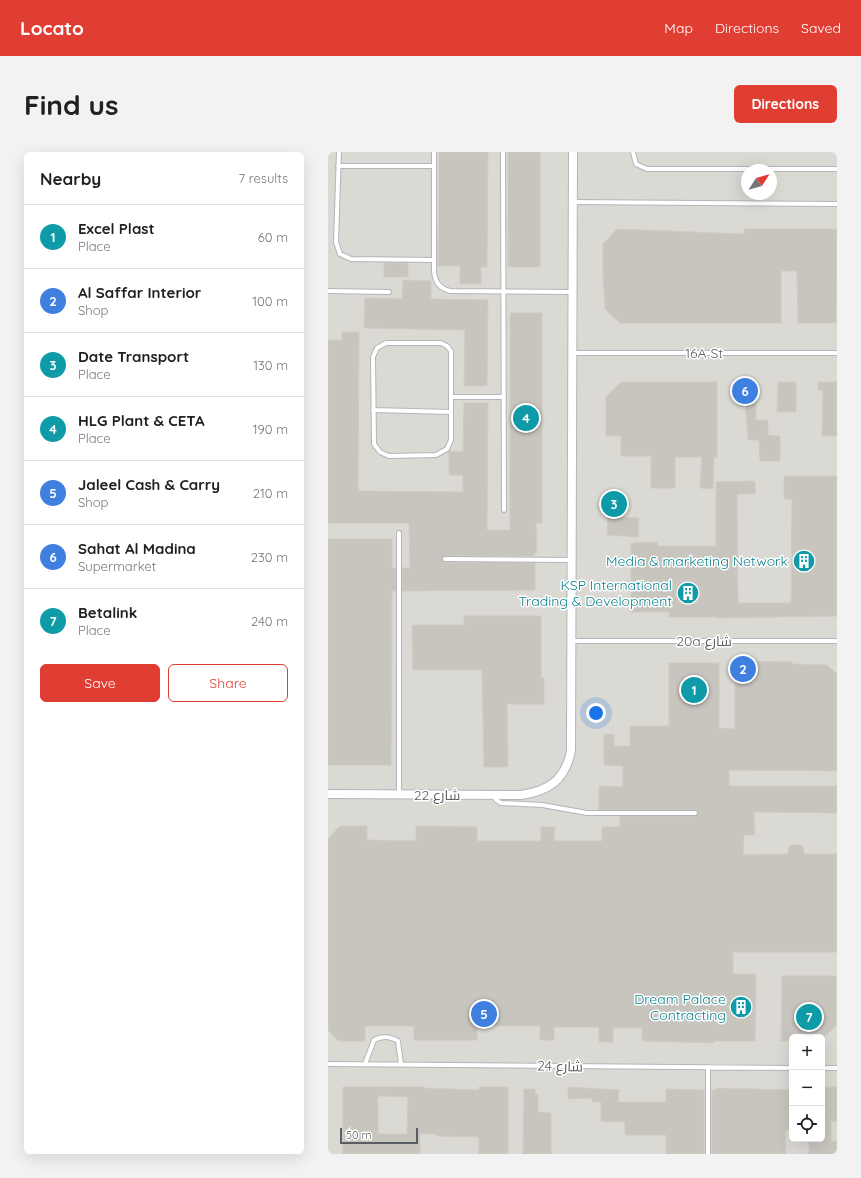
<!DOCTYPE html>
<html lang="en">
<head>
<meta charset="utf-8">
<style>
  body { margin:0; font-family:Quicksand,Cairo,sans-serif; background:#f2f2f2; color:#202124 }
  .controls { position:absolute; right:12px; bottom:12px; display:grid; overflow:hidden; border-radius:6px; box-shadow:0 4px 16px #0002 }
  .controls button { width:36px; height:36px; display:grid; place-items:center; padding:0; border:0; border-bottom:1px solid #e0e0e0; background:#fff; color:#202124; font:20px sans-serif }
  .compass { position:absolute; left:413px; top:12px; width:36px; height:36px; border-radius:50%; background:#fff; box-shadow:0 4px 16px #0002; rotate:54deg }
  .scale { position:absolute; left:12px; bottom:10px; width:78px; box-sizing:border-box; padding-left:4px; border:2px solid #5a5e62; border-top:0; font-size:11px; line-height:14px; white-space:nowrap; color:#5a5e62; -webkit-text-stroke:3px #fff; paint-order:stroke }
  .you { position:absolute; left:268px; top:561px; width:14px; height:14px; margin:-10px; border:3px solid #fff; border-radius:50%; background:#1a73e8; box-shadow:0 0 0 6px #1a73e833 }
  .badge { display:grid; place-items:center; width:26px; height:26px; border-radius:50%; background:#e13e33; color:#fff; font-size:13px; font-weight:700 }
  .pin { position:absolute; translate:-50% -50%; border:2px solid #fff; box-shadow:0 1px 4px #0006 }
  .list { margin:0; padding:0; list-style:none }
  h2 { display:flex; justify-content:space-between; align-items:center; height:52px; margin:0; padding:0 16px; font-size:17px }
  h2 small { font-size:13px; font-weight:400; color:#757577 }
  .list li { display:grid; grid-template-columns:26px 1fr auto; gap:12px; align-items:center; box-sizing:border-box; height:64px; padding:0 16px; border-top:1px solid #e0e0e0 }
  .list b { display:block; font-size:15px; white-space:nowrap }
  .list p { margin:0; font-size:13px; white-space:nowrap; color:#757577 }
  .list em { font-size:13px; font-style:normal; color:#757577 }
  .actions { display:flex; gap:8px; padding:12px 16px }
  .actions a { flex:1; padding:9px 0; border:1px solid #e13e33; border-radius:6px; text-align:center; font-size:14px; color:#e13e33 }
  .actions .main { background:#e13e33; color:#fff }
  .icon { flex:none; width:22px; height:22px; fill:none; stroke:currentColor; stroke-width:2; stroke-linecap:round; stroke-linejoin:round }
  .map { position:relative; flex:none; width:509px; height:1002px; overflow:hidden; border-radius:6px }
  header { display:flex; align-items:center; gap:24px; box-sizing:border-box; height:56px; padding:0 20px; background:#e13e33; color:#fff }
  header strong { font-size:19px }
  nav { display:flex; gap:22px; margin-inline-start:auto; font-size:14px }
  .intro { display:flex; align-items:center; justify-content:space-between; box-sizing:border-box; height:96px; padding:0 24px }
  h1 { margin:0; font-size:28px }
  .button { padding:10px 18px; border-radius:6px; background:#e13e33; color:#fff; font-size:14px; font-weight:700 }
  main { display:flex; gap:24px; padding:0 24px }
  aside { flex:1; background:#fff; border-radius:6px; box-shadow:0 4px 16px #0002 }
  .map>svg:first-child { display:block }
  .industrial { fill:#dbd9d4; fill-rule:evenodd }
  .building { fill:#c8c5bf; stroke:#d1cbc0; fill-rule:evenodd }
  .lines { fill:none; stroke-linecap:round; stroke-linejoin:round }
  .service-casing { stroke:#b2b5b9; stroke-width:6 }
  .minor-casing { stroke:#b2b5b9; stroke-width:10 }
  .service { stroke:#fff; stroke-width:4 }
  .minor { stroke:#fff; stroke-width:8 }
  .labels { text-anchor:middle; stroke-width:3; stroke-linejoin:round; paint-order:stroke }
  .street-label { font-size:14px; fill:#5a5e62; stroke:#fff }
  .culture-label { font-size:14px; fill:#0d838f; stroke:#fff; text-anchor:end }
</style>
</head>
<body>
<header>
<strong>Locato</strong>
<nav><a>Map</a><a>Directions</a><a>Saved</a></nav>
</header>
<div class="intro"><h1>Find us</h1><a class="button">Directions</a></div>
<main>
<aside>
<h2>Nearby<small>7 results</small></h2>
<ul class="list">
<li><span class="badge" style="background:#0f9aa8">1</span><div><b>Excel Plast</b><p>Place</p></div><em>60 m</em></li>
<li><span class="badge" style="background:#3f7fe0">2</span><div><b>Al Saffar Interior</b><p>Shop</p></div><em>100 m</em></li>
<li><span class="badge" style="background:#0f9aa8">3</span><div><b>Date Transport</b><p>Place</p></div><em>130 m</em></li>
<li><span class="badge" style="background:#0f9aa8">4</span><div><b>HLG Plant &amp; CETA</b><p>Place</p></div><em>190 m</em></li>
<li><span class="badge" style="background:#3f7fe0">5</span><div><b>Jaleel Cash &amp; Carry</b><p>Shop</p></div><em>210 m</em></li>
<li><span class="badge" style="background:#3f7fe0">6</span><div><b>Sahat Al Madina</b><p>Supermarket</p></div><em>230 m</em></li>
<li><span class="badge" style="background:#0f9aa8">7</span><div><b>Betalink</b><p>Place</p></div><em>240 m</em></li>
</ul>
<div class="actions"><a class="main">Save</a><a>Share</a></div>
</aside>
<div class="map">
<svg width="509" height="1002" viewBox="0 0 509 1002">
  <rect width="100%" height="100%" fill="#eceae2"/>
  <!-- industrial -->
  <path class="industrial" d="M0,0H509V1002H0ZM419,18H443V42H419ZM464,885H494V987H464Z"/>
  <!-- building -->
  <path class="building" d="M111,0H160L159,115H153V132H132V114H110Z
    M180,0H212V115H180Z
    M289,77L416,82V77H509L508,171H470L469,119H453V171H292L277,157L275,120V92Z
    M56,111H80V125H56Z
    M75,128L103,129V147L160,148L159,234H136L137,178L36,176L37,146L74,147Z
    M182,161H214V371H208L209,401H206V404H117L114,407L117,410L207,411V438L74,439V416H82L81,371H0V188H14V180H31L30,339L135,340V323H121V299L135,300L136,251H160L159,378H182Z
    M293,230H389V305H386L385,337L372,336L374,305H347V336H323V304H293V284H278V245Z
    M450,230H468V260H449Z
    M490,230H509V284H494L495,238H490Z
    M417,247H428V268H440V283L452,284V309H432L431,288H420Z
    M456,324H509V464L389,466V465H341V460H303V391L329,390L330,394H388V330L427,329V342H409L410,451H463L464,347H456Z
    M281,338H293L292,365L311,366L310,385L279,383Z
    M0,387H64V416H68V439H64L63,613H0Z
    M136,464H213V526H216V552H179L180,615H156L154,518H85L84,473H136Z
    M407,509L464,510V512L499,513L509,522V619L401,618V634H509V661L426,660L427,683H416L415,703L459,702L462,693H474L477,702H509V800H405V822H428L427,889H386V891L314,889V876H285V890H271V875H226V888H212V874H149V888H86V874H37V889H10L0,878V687L12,674H39V688L88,689V674L149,675V689H213V675H227L226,689H274V675H292V664H368L370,661L367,658H271V634L295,635V614L276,613V582L286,583V594H302V574H341V511H391V576L407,577Z
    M454,824H508V874L496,885H464V889H453Z
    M15,935H96V936L151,938V935H180V1002H151V985L108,984V982H92V1002H15ZM50,944L80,945L79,982H50Z
    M240,935L291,938L290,950H338V937L376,938V1002H338V983H297V970L273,969V950H264V946L240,947Z
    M494,935H509V969H503V989H509V1002H481V987H494Z
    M388,936L464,938V978H457L458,1002H384V938H388Z
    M196,937H207V942H210V960L223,961V1002H195Z"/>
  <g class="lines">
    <!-- service casing -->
    <g class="service-casing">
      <path id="service" d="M11,0L8,90L12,102L23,107L106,108
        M106,0V119C107,130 111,136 122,139L244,140
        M175,0L176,358
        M305,0L308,12L319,17H509
        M10,14H106
        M244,50L509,52
        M0,139L61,140
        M58,191H113L119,194L123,199V288L119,297L108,303L61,304L52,300L46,292L45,205L49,196Z
        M243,201H509
        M123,245H176
        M45,258L123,260
        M71,381V642
        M117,407L243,408
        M244,489H509
        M166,643L168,648L173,651L214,653L259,661H367
        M0,912L464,916
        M37,912L46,888C55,884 60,884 70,889L73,912
        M494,916H509
        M380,1002V915"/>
    </g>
    <!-- minor casing -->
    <g class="minor-casing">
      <path id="minor" d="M0,642L193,643C221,639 237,628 243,599L245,0"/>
    </g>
    <!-- service -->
    <use href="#service" class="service"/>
    <!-- minor -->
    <use href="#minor" class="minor"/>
  </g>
  <!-- icons -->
  <defs>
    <g id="building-disc" transform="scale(1.15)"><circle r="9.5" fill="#0f9aa8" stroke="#fff"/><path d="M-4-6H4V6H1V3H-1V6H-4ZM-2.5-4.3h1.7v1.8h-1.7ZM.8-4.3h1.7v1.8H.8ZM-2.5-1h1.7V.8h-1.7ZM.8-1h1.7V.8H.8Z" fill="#fff"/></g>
  </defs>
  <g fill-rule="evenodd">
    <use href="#building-disc" x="476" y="409"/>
    <use href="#building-disc" x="360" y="441"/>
    <use href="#building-disc" x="413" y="855"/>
  </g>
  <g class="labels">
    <!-- street labels -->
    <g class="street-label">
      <text x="376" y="206">16A St</text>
      <text x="376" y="494">20a شارع</text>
      <text x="109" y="648">شارع 22</text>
      <text transform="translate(232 914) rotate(1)" y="5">شارع 24</text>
    </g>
    <!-- culture labels -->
    <g class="culture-label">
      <text x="460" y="414">Media &amp; marketing Network</text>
      <text x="344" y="438">KSP International<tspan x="344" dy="16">Trading &amp; Development</tspan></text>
      <text x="398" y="852">Dream Palace<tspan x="398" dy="16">Contracting</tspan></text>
    </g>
  </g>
</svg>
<div class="controls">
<button>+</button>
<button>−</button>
<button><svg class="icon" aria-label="locate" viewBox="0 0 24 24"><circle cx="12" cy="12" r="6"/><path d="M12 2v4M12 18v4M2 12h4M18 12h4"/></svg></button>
</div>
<svg class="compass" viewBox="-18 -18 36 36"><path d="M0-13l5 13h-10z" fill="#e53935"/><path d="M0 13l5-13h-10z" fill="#757577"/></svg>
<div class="scale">50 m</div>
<div class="you"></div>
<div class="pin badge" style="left:366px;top:538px;background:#0f9aa8">1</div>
<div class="pin badge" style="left:415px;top:517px;background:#3f7fe0">2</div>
<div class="pin badge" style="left:286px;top:352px;background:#0f9aa8">3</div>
<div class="pin badge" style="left:198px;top:266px;background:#0f9aa8">4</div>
<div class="pin badge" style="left:156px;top:862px;background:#3f7fe0">5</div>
<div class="pin badge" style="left:417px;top:239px;background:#3f7fe0">6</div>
<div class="pin badge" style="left:481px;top:865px;background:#0f9aa8">7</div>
</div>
</main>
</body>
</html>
